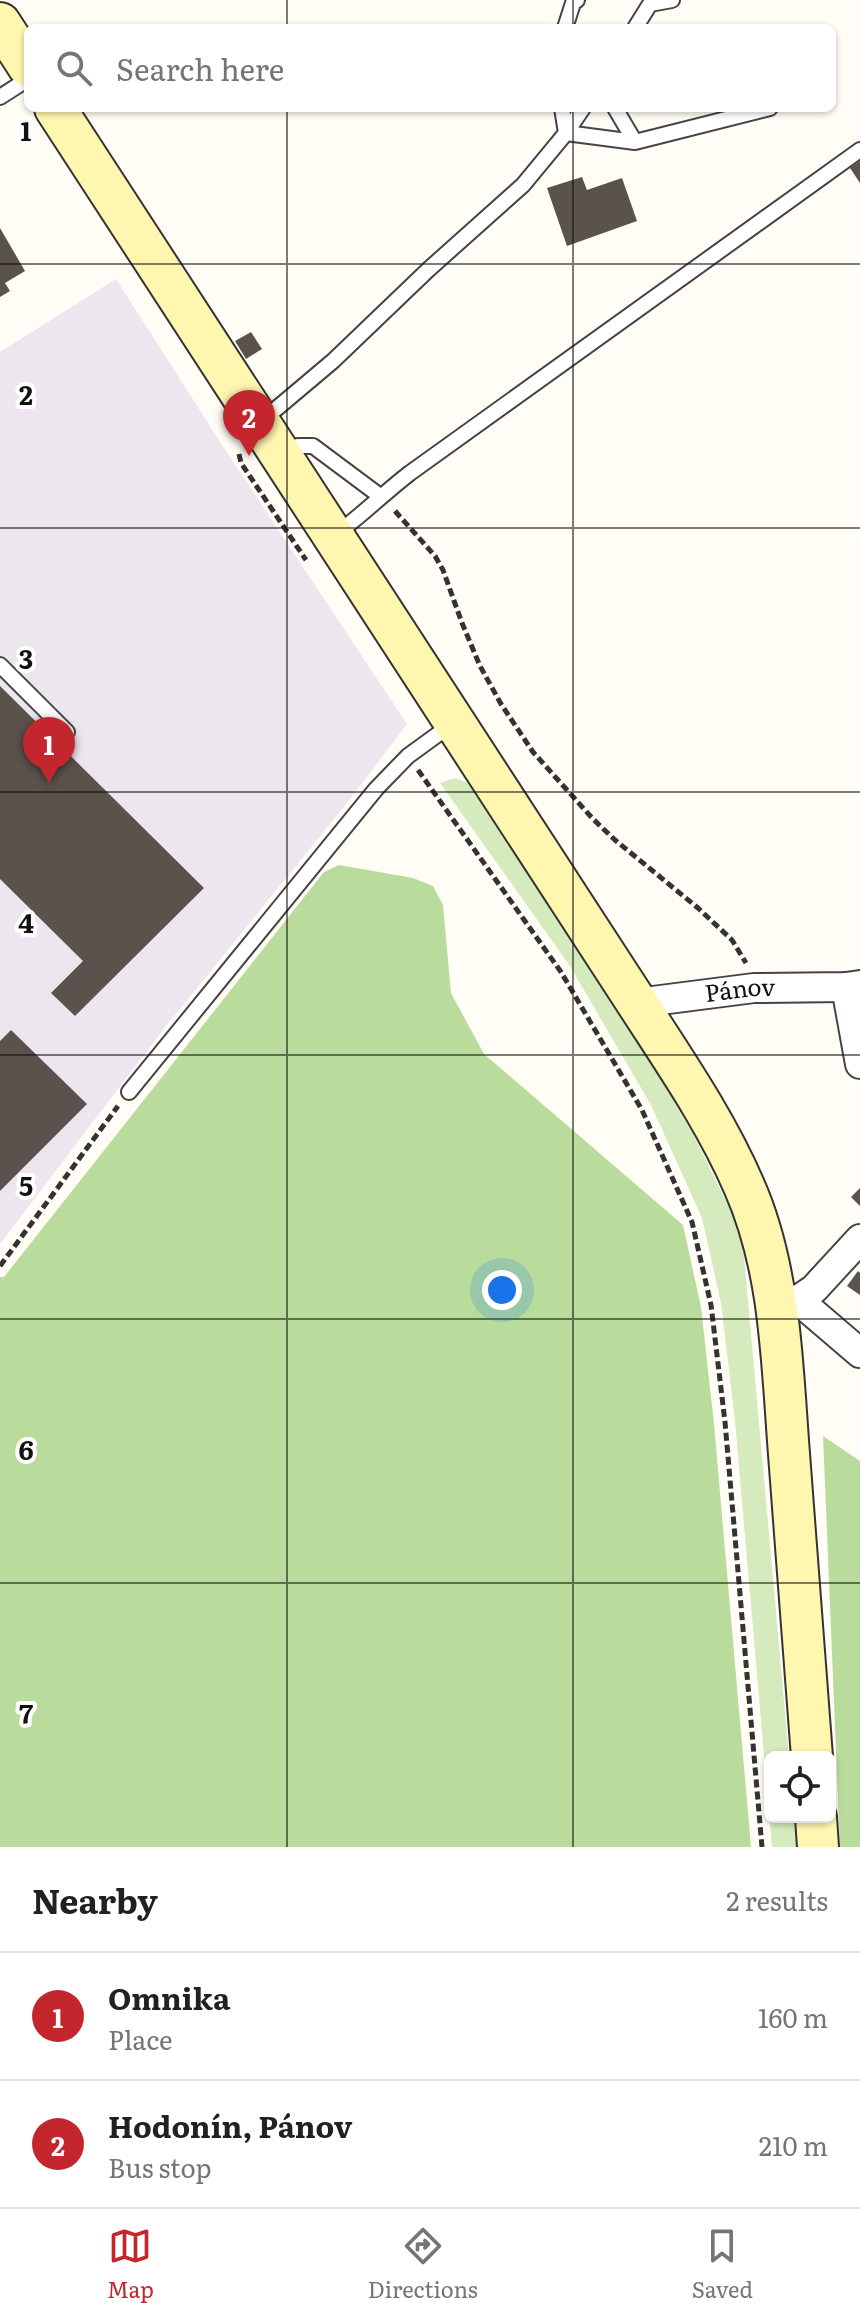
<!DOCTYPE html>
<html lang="en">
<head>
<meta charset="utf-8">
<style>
  body { margin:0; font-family:Literata,serif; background:#f2f2f2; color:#202124 }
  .controls { position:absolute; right:24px; bottom:24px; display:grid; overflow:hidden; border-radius:12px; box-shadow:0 2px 6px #0004 }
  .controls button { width:72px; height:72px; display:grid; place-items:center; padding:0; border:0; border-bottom:2px solid #e0e0e0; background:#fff; color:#202124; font:40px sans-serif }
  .you { position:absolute; left:502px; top:1290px; width:28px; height:28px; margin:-20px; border:6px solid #fff; border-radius:50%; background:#1a73e8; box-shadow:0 0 0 12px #1a73e833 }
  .badge { display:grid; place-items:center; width:52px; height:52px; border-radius:50%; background:#c4262e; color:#fff; font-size:26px; font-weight:700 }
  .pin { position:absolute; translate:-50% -66px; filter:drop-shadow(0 2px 4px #0008) }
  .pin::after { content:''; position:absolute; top:42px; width:28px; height:24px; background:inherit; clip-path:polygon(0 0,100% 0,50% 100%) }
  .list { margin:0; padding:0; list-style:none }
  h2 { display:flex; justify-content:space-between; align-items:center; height:104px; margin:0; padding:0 32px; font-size:34px }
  h2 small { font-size:26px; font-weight:400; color:#757577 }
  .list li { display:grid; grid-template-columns:52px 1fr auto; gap:24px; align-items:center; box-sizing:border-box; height:128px; padding:0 32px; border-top:2px solid #e0e0e0 }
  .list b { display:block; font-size:30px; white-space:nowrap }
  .list p { margin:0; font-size:26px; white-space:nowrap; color:#757577 }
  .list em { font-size:26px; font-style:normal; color:#757577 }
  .icon { flex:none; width:44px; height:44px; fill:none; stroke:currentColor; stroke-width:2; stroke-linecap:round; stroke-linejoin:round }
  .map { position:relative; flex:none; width:860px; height:1847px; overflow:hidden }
  .search { position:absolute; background:#fff; box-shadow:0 2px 6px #0004; left:24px; right:24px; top:24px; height:88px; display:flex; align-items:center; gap:20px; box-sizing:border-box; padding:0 28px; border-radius:12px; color:#757577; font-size:30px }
  .sheet { height:360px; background:#fff }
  nav { display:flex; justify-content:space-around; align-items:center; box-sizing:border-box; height:112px; border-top:2px solid #e0e0e0; background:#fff; font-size:22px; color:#757577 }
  nav a { display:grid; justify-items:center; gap:4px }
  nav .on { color:#c4262e }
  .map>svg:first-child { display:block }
  .industrial { fill:#eee6ef }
  .green { fill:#d5ebbd }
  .forest { fill:#b9dc9c }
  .building { fill:#5a524d }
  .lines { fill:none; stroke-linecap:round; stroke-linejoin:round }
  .service-casing { stroke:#444; stroke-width:18 }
  .minor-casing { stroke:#444; stroke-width:32 }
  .secondary-casing { stroke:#333; stroke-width:44 }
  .path { stroke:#333; stroke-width:5; stroke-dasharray:8 4; stroke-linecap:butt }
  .service { stroke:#fff; stroke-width:14 }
  .minor { stroke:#fff; stroke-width:28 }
  .secondary { stroke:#fff6b0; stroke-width:40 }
  .grid { fill:none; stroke:#111; stroke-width:2; stroke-opacity:0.55 }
  .labels { text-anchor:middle; stroke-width:8; stroke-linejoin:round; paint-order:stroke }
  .street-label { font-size:24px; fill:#111; stroke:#fff }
  .grid-label { font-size:26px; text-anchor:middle; font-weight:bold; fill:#111; stroke:#fff; stroke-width:8; stroke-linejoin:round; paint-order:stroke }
</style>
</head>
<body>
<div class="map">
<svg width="860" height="1847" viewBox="0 0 860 1847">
  <rect width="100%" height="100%" fill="#fffdf5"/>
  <!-- industrial -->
  <path class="industrial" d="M116,279L226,451L407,724L351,798L163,1030L0,1244V352Z"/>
  <!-- green -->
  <path class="green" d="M455,778L468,783L494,815L620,1012L693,1134L742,1234L789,1757H770V1817H794L797,1847H772L735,1421L721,1303L702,1218L651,1105L570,966L440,783Z"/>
  <!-- forest -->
  <path class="forest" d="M339,865L413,878L433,886L443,905L451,993L484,1054L683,1225L701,1307L714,1424L751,1847H0V1277H4L324,872Z
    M823,1436L860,1461V1847H840Z"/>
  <!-- building -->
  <path class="building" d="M860,161V183L850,168Z
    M582,177L587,190L622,178L637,221L567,246L547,188Z
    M0,228L25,271L5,283L10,291L0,297Z
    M251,332L262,349L246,359L235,341Z
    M0,686L204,888L75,1016L51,993L83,961L0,879Z
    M11,1030L87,1104L0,1191V1041Z
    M860,1188V1206L851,1197Z
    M858,1271L860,1273V1295L847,1286Z"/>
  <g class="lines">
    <!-- service casing -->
    <g class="service-casing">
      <path id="service" d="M565,28L573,3L577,0
        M635,28L650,4L672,0
        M0,97L28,79
        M562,108L566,133L635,142
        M615,108L635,142L770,108
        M263,420L333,361L429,269L523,185L566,133L583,108
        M281,451L298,446H313L380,496
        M335,535C361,516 384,493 410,473L860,150
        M0,665L67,732
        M129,1092L376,789L408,756L452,724"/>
    </g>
    <!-- minor casing -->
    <g class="minor-casing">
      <g id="minor">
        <path d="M846,987L860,1064"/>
        <path id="s1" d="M637,1003L754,988L846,987L860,985"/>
        <path d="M775,1298L798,1300L814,1289L860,1239"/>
        <path d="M798,1300L860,1353"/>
      </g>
    </g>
    <!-- secondary casing -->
    <g class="secondary-casing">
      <path id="secondary" d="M0,23L28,66
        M55,108L637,1003C675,1062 716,1121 744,1186C781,1269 782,1365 789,1454C796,1555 804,1656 812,1757
        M816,1817L818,1847"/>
    </g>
    <!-- path -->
    <path class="path" d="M239,454L241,463L306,560
      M395,511L435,556L443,570L462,623L480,666L501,704L533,752L593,819L615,840L698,908L732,940L746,963
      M418,770L561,972L642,1110L692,1222L711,1305L725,1422L762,1847
      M0,1266L118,1106"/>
    <!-- service -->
    <use href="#service" class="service"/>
    <!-- minor -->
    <use href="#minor" class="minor"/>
    <!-- secondary -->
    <use href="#secondary" class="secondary"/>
  </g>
  <!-- grid -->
  <path class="grid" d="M287,0V28M573,0V28M287,108V1847M573,108V1847M0,264H860M0,528H860M0,792H860M0,1055H860M0,1319H860M0,1583H860"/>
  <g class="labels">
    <!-- street labels -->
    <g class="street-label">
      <text dy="8" stroke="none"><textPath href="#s1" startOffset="104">Pánov</textPath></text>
    </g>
  </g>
  <g class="grid-label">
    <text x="26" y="141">1</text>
    <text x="26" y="405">2</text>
    <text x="26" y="669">3</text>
    <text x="26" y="933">4</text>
    <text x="26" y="1196">5</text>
    <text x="26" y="1460">6</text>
    <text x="26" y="1724">7</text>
  </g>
</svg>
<div class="controls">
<button><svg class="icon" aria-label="locate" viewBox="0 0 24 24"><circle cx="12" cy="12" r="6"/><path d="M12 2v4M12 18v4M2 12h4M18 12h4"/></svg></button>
</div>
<div class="you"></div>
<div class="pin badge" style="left:49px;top:783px">1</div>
<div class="pin badge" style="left:249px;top:456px">2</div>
<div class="search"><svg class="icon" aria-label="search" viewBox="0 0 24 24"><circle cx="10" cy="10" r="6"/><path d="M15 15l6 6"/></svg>Search here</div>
</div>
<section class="sheet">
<h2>Nearby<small>2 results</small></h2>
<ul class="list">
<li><span class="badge">1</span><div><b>Omnika</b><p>Place</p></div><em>160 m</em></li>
<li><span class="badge">2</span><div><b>Hodonín, Pánov</b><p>Bus stop</p></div><em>210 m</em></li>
</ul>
</section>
<nav>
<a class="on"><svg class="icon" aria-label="map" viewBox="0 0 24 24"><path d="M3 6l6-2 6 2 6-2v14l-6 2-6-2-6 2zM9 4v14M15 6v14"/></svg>Map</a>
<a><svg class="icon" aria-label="directions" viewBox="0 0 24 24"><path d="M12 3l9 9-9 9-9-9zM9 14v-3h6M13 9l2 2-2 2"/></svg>Directions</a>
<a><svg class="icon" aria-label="saved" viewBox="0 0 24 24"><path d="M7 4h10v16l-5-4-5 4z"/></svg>Saved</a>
</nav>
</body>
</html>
